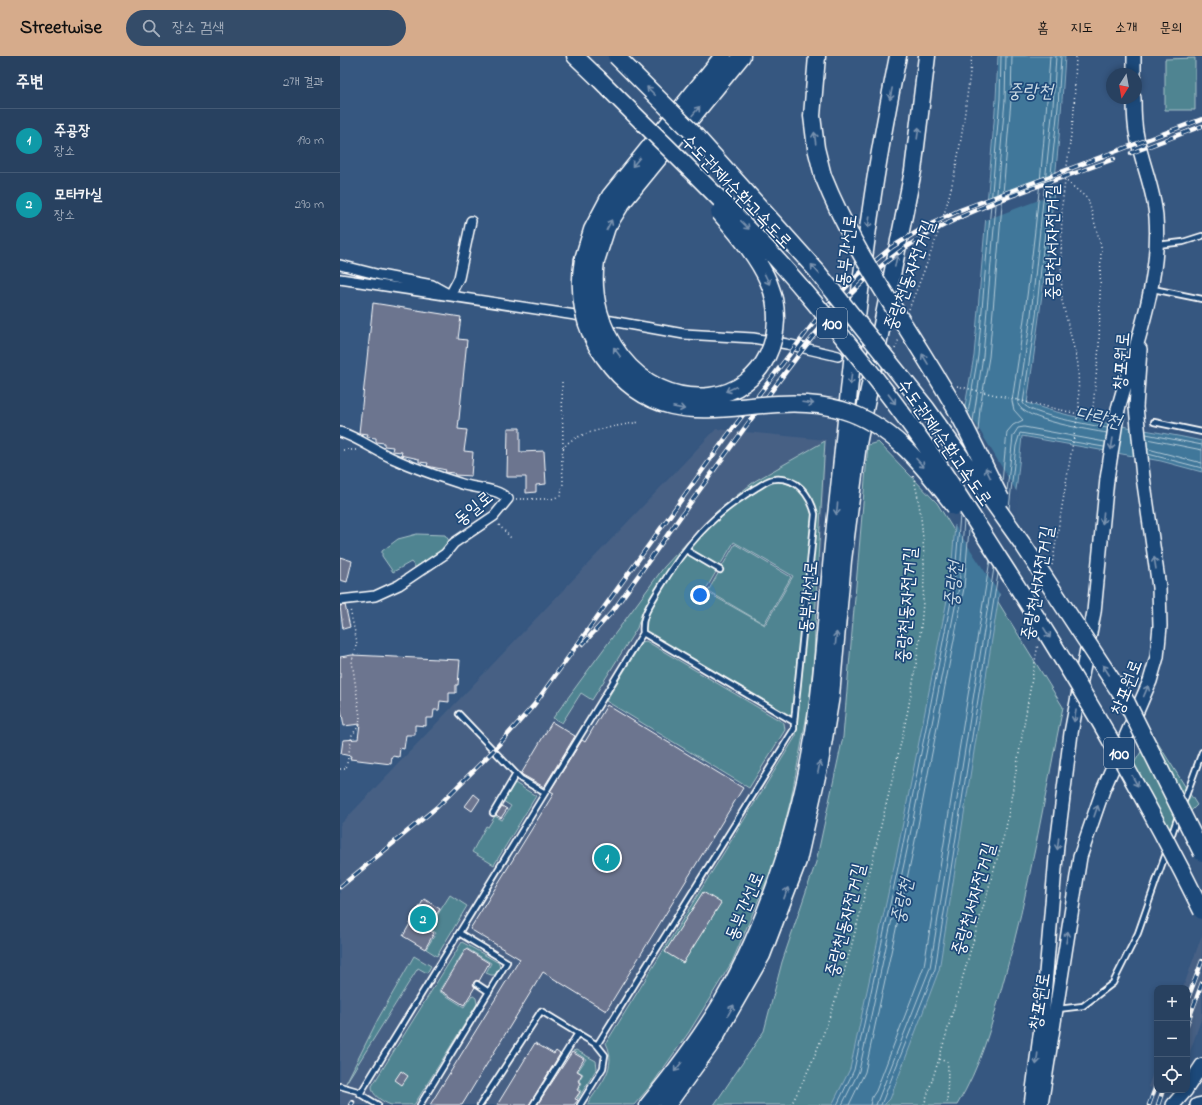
<!DOCTYPE html>
<html lang="ko">
<head>
<meta charset="utf-8">
<style>
  body { margin:0; font-family:"Indie Flower","Poor Story",sans-serif; background:#344c69; color:#f1f3f6 }
  .controls { position:absolute; right:12px; bottom:12px; display:grid; overflow:hidden; border-radius:8px; box-shadow:0 2px 6px #0003 }
  .controls button { width:36px; height:36px; display:grid; place-items:center; padding:0; border:0; border-bottom:1px solid #445a75; background:#284160; color:#f1f3f6; font:20px sans-serif }
  .compass { position:absolute; left:766px; top:12px; width:36px; height:36px; border-radius:50%; background:#284160; box-shadow:0 2px 6px #0003; rotate:191deg }
  .you { position:absolute; left:360px; top:539px; width:14px; height:14px; margin:-10px; border:3px solid #fff; border-radius:50%; background:#1a73e8; box-shadow:0 0 0 6px #1a73e833 }
  .badge { display:grid; place-items:center; width:26px; height:26px; border-radius:50%; background:#d6ab8b; color:#fff; font-size:13px; font-weight:700 }
  .pin { position:absolute; translate:-50% -50%; border:2px solid #fff; box-shadow:0 1px 4px #0006 }
  .list { margin:0; padding:0; list-style:none }
  h2 { display:flex; justify-content:space-between; align-items:center; height:52px; margin:0; padding:0 16px; font-size:17px }
  h2 small { font-size:13px; font-weight:400; color:#a5afbd }
  .list li { display:grid; grid-template-columns:26px 1fr auto; gap:12px; align-items:center; box-sizing:border-box; height:64px; padding:0 16px; border-top:1px solid #445a75 }
  .list b { display:block; font-size:15px; white-space:nowrap }
  .list p { margin:0; font-size:13px; white-space:nowrap; color:#a5afbd }
  .list em { font-size:13px; font-style:normal; color:#a5afbd }
  .icon { flex:none; width:22px; height:22px; fill:none; stroke:currentColor; stroke-width:2; stroke-linecap:round; stroke-linejoin:round }
  .map { position:relative; flex:none; width:862px; height:1049px; overflow:hidden }
  header { display:flex; align-items:center; gap:24px; box-sizing:border-box; height:56px; padding:0 20px; background:#d6ab8b; color:#111 }
  header strong { font-size:19px }
  nav { display:flex; gap:22px; margin-inline-start:auto; font-size:14px }
  .search { width:280px; height:36px; background:#344c69; display:flex; align-items:center; gap:10px; box-sizing:border-box; padding:0 14px; border-radius:22px; color:#a5afbd; font-size:15px }
  main { display:flex }
  aside { flex:1; background:#284160 }
  .map>svg:first-child { display:block }
  .built { fill:#466084 }
  .green { fill:#508491; stroke:#a8c2c8 }
  .water { fill:#3f779a; stroke:#8cadc2 }
  .pier { fill:#365780 }
  .lines { fill:none; stroke-linecap:round; stroke-linejoin:round }
  .shore { stroke:#b2c9d7; stroke-width:1 }
  .building { fill:#6c748f; stroke:#fff }
  .lane-casing { stroke:#fff; stroke-width:8 }
  .street-casing { stroke:#fff; stroke-width:12 }
  .secondary-casing { stroke:#fff; stroke-width:16 }
  .highway-casing { stroke:#fff; stroke-width:19 }
  .path { stroke:#fff; stroke-width:1.5; stroke-dasharray:1 3; stroke-linecap:butt }
  .lane { stroke:#1f4a7a; stroke-width:4.5 }
  .street { stroke:#1f4a7a; stroke-width:9 }
  .secondary { stroke:#1f4a7a; stroke-width:13 }
  .highway { stroke:#1f4a7a; stroke-width:16 }
  .rail-casing { stroke:#fff; stroke-width:4.5 }
  .rail { stroke:#1f4a7a; stroke-width:3; stroke-dasharray:9; stroke-linecap:butt }
  .secondary-bridge-casing { stroke:#fff; stroke-width:16; stroke-linecap:butt }
  .highway-bridge-casing { stroke:#fff; stroke-width:19; stroke-linecap:butt }
  .secondary-bridge { stroke:#1f4a7a; stroke-width:13 }
  .highway-bridge { stroke:#1f4a7a; stroke-width:16 }
  .oneway { stroke:#7992af }
  .labels { text-anchor:middle; stroke-width:3.5; stroke-linejoin:round; paint-order:stroke }
  .shield { fill:#1f4a7a; stroke:#bcc9d7; stroke-width:1 }
  .shield-label { font-size:17px; font-weight:bold; fill:#fff }
  .street-label { font-size:18px; fill:#fff; stroke:#1f4a7a }
  .water-label { font-size:19px; font-style:italic; fill:#cfdde6; stroke:#1f4a7a }
</style>
</head>
<body>
<header>
<strong>Streetwise</strong>
<div class="search"><svg class="icon" aria-label="search" viewBox="0 0 24 24"><circle cx="10" cy="10" r="6"/><path d="M15 15l6 6"/></svg>장소 검색</div>
<nav><a>홈</a><a>지도</a><a>소개</a><a>문의</a></nav>
</header>
<main>
<aside>
<h2>주변<small>2개 결과</small></h2>
<ul class="list">
<li><span class="badge" style="background:#0f9aa8">1</span><div><b>주공장</b><p>장소</p></div><em>190 m</em></li>
<li><span class="badge" style="background:#0f9aa8">2</span><div><b>모타카실</b><p>장소</p></div><em>290 m</em></li>
</ul>
</aside>
<div class="map">
<svg width="862" height="1049" viewBox="0 0 862 1049">
  <rect width="100%" height="100%" fill="#365780"/>
  <filter id="ink" filterUnits="userSpaceOnUse"><feTurbulence type="fractalNoise" baseFrequency=".025" numOctaves="2"/><feDisplacementMap in="SourceGraphic" scale="8" xChannelSelector="R" yChannelSelector="G"/><feConvolveMatrix kernelMatrix="1 2 1 2 8 2 1 2 1" color-interpolation-filters="sRGB"/></filter>
  <g filter="url(#ink)">
    <!-- built -->
    <path class="built" d="M376,373L486,384L476,599L470,648L453,743L436,805L394,906L351,977L314,1028L297,1049H0V769Z
      M862,879V961L847,1004V932H843Z
      M817,1006V1033L808,1031Z"/>
    <!-- green -->
    <path class="green" d="M855,2V54H825V3Z
      M485,385L477,521L474,599L469,648L451,743L435,805L392,906L349,976L313,1027L294,1049H247C260,1028 278,1012 266,987L456,680L475,473C477,437 468,430 435,421C405,438 379,456 354,479L376,456L415,425Z
      M538,386L597,447L723,651C704,743 689,837 663,927C652,969 640,1012 617,1049H374L424,975L442,906L476,806L503,681L528,389Z
      M435,425C457,428 468,437 473,458L452,662L304,575L303,568L307,558L346,497L377,514L365,535L425,569L453,520L394,486L379,511L348,493C373,466 400,436 435,425Z
      M77,478L105,479L110,486L101,495L76,512L71,506L53,516L42,500V495L58,483Z
      M353,480L327,517L302,556L297,572L252,644L241,637L222,667L213,662L324,511Z
      M395,488L451,521L424,568L368,535Z
      M306,585L444,667L445,674L409,732L266,645L302,586Z
      M812,678L857,749L819,786L783,725Z
      M175,727L196,740L154,809L132,796L146,770L148,771L155,760L162,764L171,750L163,745Z
      M110,839L127,850L97,900L86,893L96,877L89,872Z
      M122,886L159,907L160,911L155,919H151L146,917L151,907L126,892L99,935L124,951L132,939L136,942L137,948L74,1049C67,1049 57,1049 51,1049C43,1046 31,1039 32,1030Z
      M74,900L91,910L87,917L78,912L6,1027L38,963Z
      M236,994L256,1005L257,1012L238,1043L237,1042L241,1035L238,1033L242,1027L239,1024L243,1018L238,1015L246,1003L233,995Z"/>
    <!-- water -->
    <path class="water" d="M658,0H725C718,116 704,232 687,347C744,367 804,372 862,385V416L821,405L682,380L677,427L599,914L550,1043L544,1049H492L510,1013L558,792L610,529L625,350L634,300L656,43Z"/>
    <!-- pier -->
    <path class="pier" d="M717,120L715,138L643,165L644,150Z
      M628,355L678,438L661,540L613,467L622,358Z"/>
    <g class="lines">
      <!-- shore -->
      <path class="shore" d="M716,0L713,50L691,259L678,348C683,364 750,374 767,377
        M721,0L718,51L696,260L683,347C688,359 753,369 767,372
        M628,357L638,300L660,43L661,0
        M633,365L643,300L665,44L666,0
        M638,376L640,352L649,301L671,44L672,0
        M806,378L862,389
        M807,383L862,394
        M808,393L862,407
        M808,398L862,412
        M662,426L667,376L673,369L683,364L674,354L672,345C690,231 703,115 710,0
        M667,435L673,380L678,372L684,371L765,386
        M669,453L676,390L680,377L764,391
        M497,1049L514,1014L562,793L614,530L620,459
        M502,1049L519,1015L567,794L619,531L624,464
        M509,1049L525,1016L573,795L624,532L629,473
        M530,1049L532,1041L536,1035L584,910L650,504
        M536,1049L590,912L654,512
        M541,1049L595,913L658,518"/>
    </g>
    <!-- building -->
    <path class="building" d="M33,247L121,261L118,283L127,284L118,373L127,374L124,395L133,396L131,420L115,419L114,417L105,416L106,414L87,410L88,407L79,406V403L61,399L62,396L52,395L53,391L44,390V387L36,386V382L27,381L28,378L19,377Z
      M168,372H180V396L204,395L206,428L196,429V436L186,437V421H167Z
      M0,501L12,505L7,526L0,524Z
      M5,549L10,571L3,573L0,550Z
      M12,599L120,604L118,629H116V637H109V646L100,645L99,654H94L93,662H86V670L75,669V679H66L64,693L60,692L59,701L52,700L51,708L10,703L11,700L1,698L3,684L18,683L20,668L4,670L0,647V601Z
      M267,649L403,732L266,955L203,916L122,1049H90L180,903L130,873L214,737L210,735L242,684L245,686Z
      M212,666L235,680L204,731L181,718Z
      M134,738L140,743L132,755L125,750Z
      M162,750L167,753L161,762L156,759Z
      M363,836L381,847L343,907L325,896Z
      M84,843L100,853L87,873L94,877L85,893L63,880Z
      M126,893L149,907L139,925L134,926L135,931L124,949L101,935Z
      M195,987L214,998L216,995L220,998L189,1049H157Z
      M232,996L244,1003L237,1015L242,1018L238,1025L241,1027L237,1034L240,1036L235,1043L238,1044L234,1049H197Z
      M61,1015L68,1020L62,1029L55,1024Z"/>
    <g class="lines">
      <!-- lane casing -->
      <g class="lane-casing">
        <path id="lane" d="M817,189L843,186L862,180
          M813,233L862,243
          M814,366L862,376
          M346,494L380,514
          M303,577C301,560 310,549 318,535C345,490 370,460 416,432C422,429 428,423 435,423C457,421 470,439 475,458L454,666
          M119,658L181,723L205,737L303,577L454,666V673L257,989L201,955L140,1049
          M843,748L862,696
          M153,757L176,718
          M830,784L838,760
          M137,928L149,936
          M718,953L743,950L773,927L798,877L827,794
          M0,1030L21,1036
          M38,1049L20,1038L205,737
          M80,1049L167,906L119,877
          M193,1049L238,977
          M240,1049L263,1012L265,999L257,989"/>
      </g>
      <!-- street casing -->
      <g class="street-casing">
        <path id="street" d="M0,209L40,219L92,229L110,239L119,222L131,165
          M0,223L248,261
          M260,263L344,278L413,282L447,288L498,300
          M0,376C19,382 34,394 52,402C74,412 97,420 119,427C134,433 156,431 168,443L154,460L114,487L105,498L59,529L35,540L0,544"/>
      </g>
      <!-- secondary casing -->
      <g class="secondary-casing">
        <path id="secondary" d="M794,18V0
          M796,351L800,293
          M778,353C795,291 821,225 816,161C814,133 802,108 797,81C794,68 794,55 794,42
          M847,1032L862,1009
          M691,1049L702,964L717,789L731,677L754,556L767,423
          M701,1049L740,801L763,734L810,625L817,601L820,570L819,531L803,421
          M833,1049L846,1034
          M857,1049L862,1048"/>
      </g>
      <!-- highway casing -->
      <g class="highway-casing">
        <path id="highway" d="M235,0L258,22
          M477,0L472,60L476,92L483,120
          M243,203L252,174L270,140L383,0
          M256,205L267,171L282,147L402,0
          M308,1049C335,1016 360,983 382,946C417,886 443,814 460,747C483,657 485,561 495,469C507,363 515,257 531,152C538,101 548,50 558,0
          M327,1049L371,988L422,899L458,805L480,707L491,640L503,504L518,388L573,115L587,0"/>
      </g>
      <!-- path -->
      <path class="path" d="M724,123L748,143L761,190L759,291L753,351L756,356L767,358
        M569,253C583,217 598,182 608,144C621,97 626,48 632,0
        M555,293L559,283
        M222,326L223,392
        M617,330L738,358
        M739,351L753,354
        M3,394H17
        M176,443H211L220,440C227,425 219,409 223,394C228,376 284,369 300,366
        M159,469L171,482
        M712,509L739,351L738,308L722,245L721,205L722,149L734,55L736,0
        M0,713H6L12,679L19,670L20,661L12,605L17,586L10,553
        M599,1003L607,1006L608,1011L607,1049
        M451,1049C496,965 515,878 537,786C565,670 603,538 573,419
        M584,1049L599,1003L666,772L698,588"/>
      <!-- lane -->
      <use href="#lane" class="lane"/>
      <!-- street -->
      <use href="#street" class="street"/>
      <!-- secondary -->
      <use href="#secondary" class="secondary"/>
      <!-- highway -->
      <use href="#highway" class="highway"/>
      <!-- rail casing -->
      <g class="rail-casing">
        <path id="rail" d="M791,97L862,70
          M243,588L272,556C317,493 363,429 409,366C456,301 505,230 574,186C635,148 707,128 774,103
          M0,831L97,751L153,695L194,649L387,380L482,256L519,218L552,191L585,171L620,154L862,63
          M847,945L862,905
          M847,968L862,927
          M11,1049L13,1046
          M809,1049L817,1027
          M818,1049L823,1034"/>
      </g>
      <!-- rail -->
      <use href="#rail" class="rail"/>
      <!-- secondary-bridge casing -->
      <g class="secondary-bridge-casing">
        <path id="secondary-bridge" d="M796,351L803,421
          M767,423L778,353"/>
      </g>
      <!-- highway-bridge casing -->
      <g class="highway-bridge-casing">
        <path id="highway-bridge" d="M276,0L357,81L476,214L587,353L684,490L787,647L862,797
          M258,22C329,94 403,162 468,239C506,284 543,330 577,378C607,419 633,462 660,504C734,618 802,733 862,855
          M483,120C517,206 575,279 619,359C634,387 647,416 661,443
          M243,203C237,238 243,273 264,301C330,395 414,328 502,354C553,369 584,411 615,451
          M256,205C246,273 296,348 370,340C425,334 449,275 429,227C418,201 397,177 379,156"/>
      </g>
      <!-- secondary-bridge -->
      <use href="#secondary-bridge" class="secondary-bridge"/>
      <!-- highway-bridge -->
      <use href="#highway-bridge" class="highway-bridge"/>
    </g>
    <!-- one-way arrows -->
    <defs><path id="oneway-shaft" d="M-6 0H5M1.5-3L5.5 0L1.5 3" fill="none" stroke-width="1.6" stroke-linecap="round" stroke-linejoin="round"/></defs>
    <g class="oneway">
      <use href="#oneway-shaft" transform="translate(311 35) rotate(-135)"/>
      <use href="#oneway-shaft" transform="translate(551 38) rotate(101)"/>
      <use href="#oneway-shaft" transform="translate(356 55) rotate(-50)"/>
      <use href="#oneway-shaft" transform="translate(578 77) rotate(-82)"/>
      <use href="#oneway-shaft" transform="translate(475 82) rotate(-97)"/>
      <use href="#oneway-shaft" transform="translate(296 106) rotate(130)"/>
      <use href="#oneway-shaft" transform="translate(529 166) rotate(98)"/>
      <use href="#oneway-shaft" transform="translate(269 169) rotate(-63)"/>
      <use href="#oneway-shaft" transform="translate(405 169) rotate(45)"/>
      <use href="#oneway-shaft" transform="translate(556 205) rotate(-79)"/>
      <use href="#oneway-shaft" transform="translate(475 213) rotate(-131)"/>
      <use href="#oneway-shaft" transform="translate(427 223) rotate(64)"/>
      <use href="#oneway-shaft" transform="translate(277 296) rotate(-126)"/>
      <use href="#oneway-shaft" transform="translate(585 303) rotate(-121)"/>
      <use href="#oneway-shaft" transform="translate(511 323) rotate(96)"/>
      <use href="#oneway-shaft" transform="translate(391 333) rotate(155)"/>
      <use href="#oneway-shaft" transform="translate(552 343) rotate(53)"/>
      <use href="#oneway-shaft" transform="translate(468 347) rotate(7)"/>
      <use href="#oneway-shaft" transform="translate(339 352) rotate(11)"/>
      <use href="#oneway-shaft" transform="translate(772 388) rotate(99)"/>
      <use href="#oneway-shaft" transform="translate(580 407) rotate(48)"/>
      <use href="#oneway-shaft" transform="translate(648 417) rotate(-116)"/>
      <use href="#oneway-shaft" transform="translate(497 453) rotate(96)"/>
      <use href="#oneway-shaft" transform="translate(763 462) rotate(96)"/>
      <use href="#oneway-shaft" transform="translate(815 507) rotate(-99)"/>
      <use href="#oneway-shaft" transform="translate(707 577) rotate(58)"/>
      <use href="#oneway-shaft" transform="translate(496 582) rotate(-85)"/>
      <use href="#oneway-shaft" transform="translate(766 614) rotate(-123)"/>
      <use href="#oneway-shaft" transform="translate(806 635) rotate(-67)"/>
      <use href="#oneway-shaft" transform="translate(735 660) rotate(100)"/>
      <use href="#oneway-shaft" transform="translate(479 711) rotate(-79)"/>
      <use href="#oneway-shaft" transform="translate(795 725) rotate(61)"/>
      <use href="#oneway-shaft" transform="translate(756 755) rotate(-71)"/>
      <use href="#oneway-shaft" transform="translate(718 788) rotate(96)"/>
      <use href="#oneway-shaft" transform="translate(446 837) rotate(-70)"/>
      <use href="#oneway-shaft" transform="translate(727 881) rotate(-81)"/>
      <use href="#oneway-shaft" transform="translate(391 954) rotate(-60)"/>
      <use href="#oneway-shaft" transform="translate(697 1003) rotate(97)"/>
      <use href="#oneway-shaft" transform="translate(338 1011) rotate(128)"/>
    </g>
  </g>
  <g class="labels">
    <!-- shield labels -->
    <g class="shield">
      <rect x="477" y="252" width="30" height="30" rx="3"/>
      <rect x="764" y="682" width="30" height="30" rx="3"/>
    </g>
    <g class="shield-label">
      <text x="492" y="273">100</text>
      <text x="779" y="703">100</text>
    </g>
    <!-- street labels -->
    <g class="street-label">
      <text transform="translate(397 135) rotate(46)" y="6">수도권제1순환고속도로</text>
      <text transform="translate(712 186) rotate(-90)" y="6">중랑천서자전거길</text>
      <text transform="translate(506 194) rotate(-83)" y="6">동부간선로</text>
      <text transform="translate(569 219) rotate(-70)" y="6">중랑천동자전거길</text>
      <text transform="translate(781 305) rotate(-86)" y="6">창포원로</text>
      <text transform="translate(605 386) rotate(55)" y="6">수도권제1순환고속도로</text>
      <text transform="translate(133 452) rotate(-39)" y="6">동일로</text>
      <text transform="translate(697 527) rotate(-80)" y="6">중랑천서자전거길</text>
      <text transform="translate(468 541) rotate(-85)" y="6">동부간선로</text>
      <text transform="translate(566 549) rotate(-86)" y="6">중랑천동자전거길</text>
      <text transform="translate(786 631) rotate(-69)" y="6">창포원로</text>
      <text transform="translate(633 843) rotate(-74)" y="6">중랑천서자전거길</text>
      <text transform="translate(404 850) rotate(-67)" y="6">동부간선로</text>
      <text transform="translate(505 864) rotate(-76)" y="6">중랑천동자전거길</text>
      <text transform="translate(699 945) rotate(-81)" y="6">창포원로</text>
    </g>
    <!-- water labels -->
    <g class="water-label">
      <text x="690" y="41">중랑천</text>
      <text transform="translate(759 360) rotate(13)" y="7">다락천</text>
      <text transform="translate(612 528) rotate(-85)" y="7">중랑천</text>
      <text transform="translate(561 845) rotate(-78)" y="7">중랑천</text>
    </g>
  </g>
</svg>
<div class="controls">
<button>+</button>
<button>−</button>
<button><svg class="icon" aria-label="locate" viewBox="0 0 24 24"><circle cx="12" cy="12" r="6"/><path d="M12 2v4M12 18v4M2 12h4M18 12h4"/></svg></button>
</div>
<svg class="compass" viewBox="-18 -18 36 36"><path d="M0-13l5 13h-10z" fill="#e53935"/><path d="M0 13l5-13h-10z" fill="#a5afbd"/></svg>
<div class="you"></div>
<div class="pin badge" style="left:267px;top:802px;background:#0f9aa8">1</div>
<div class="pin badge" style="left:83px;top:863px;background:#0f9aa8">2</div>
</div>
</main>
</body>
</html>
